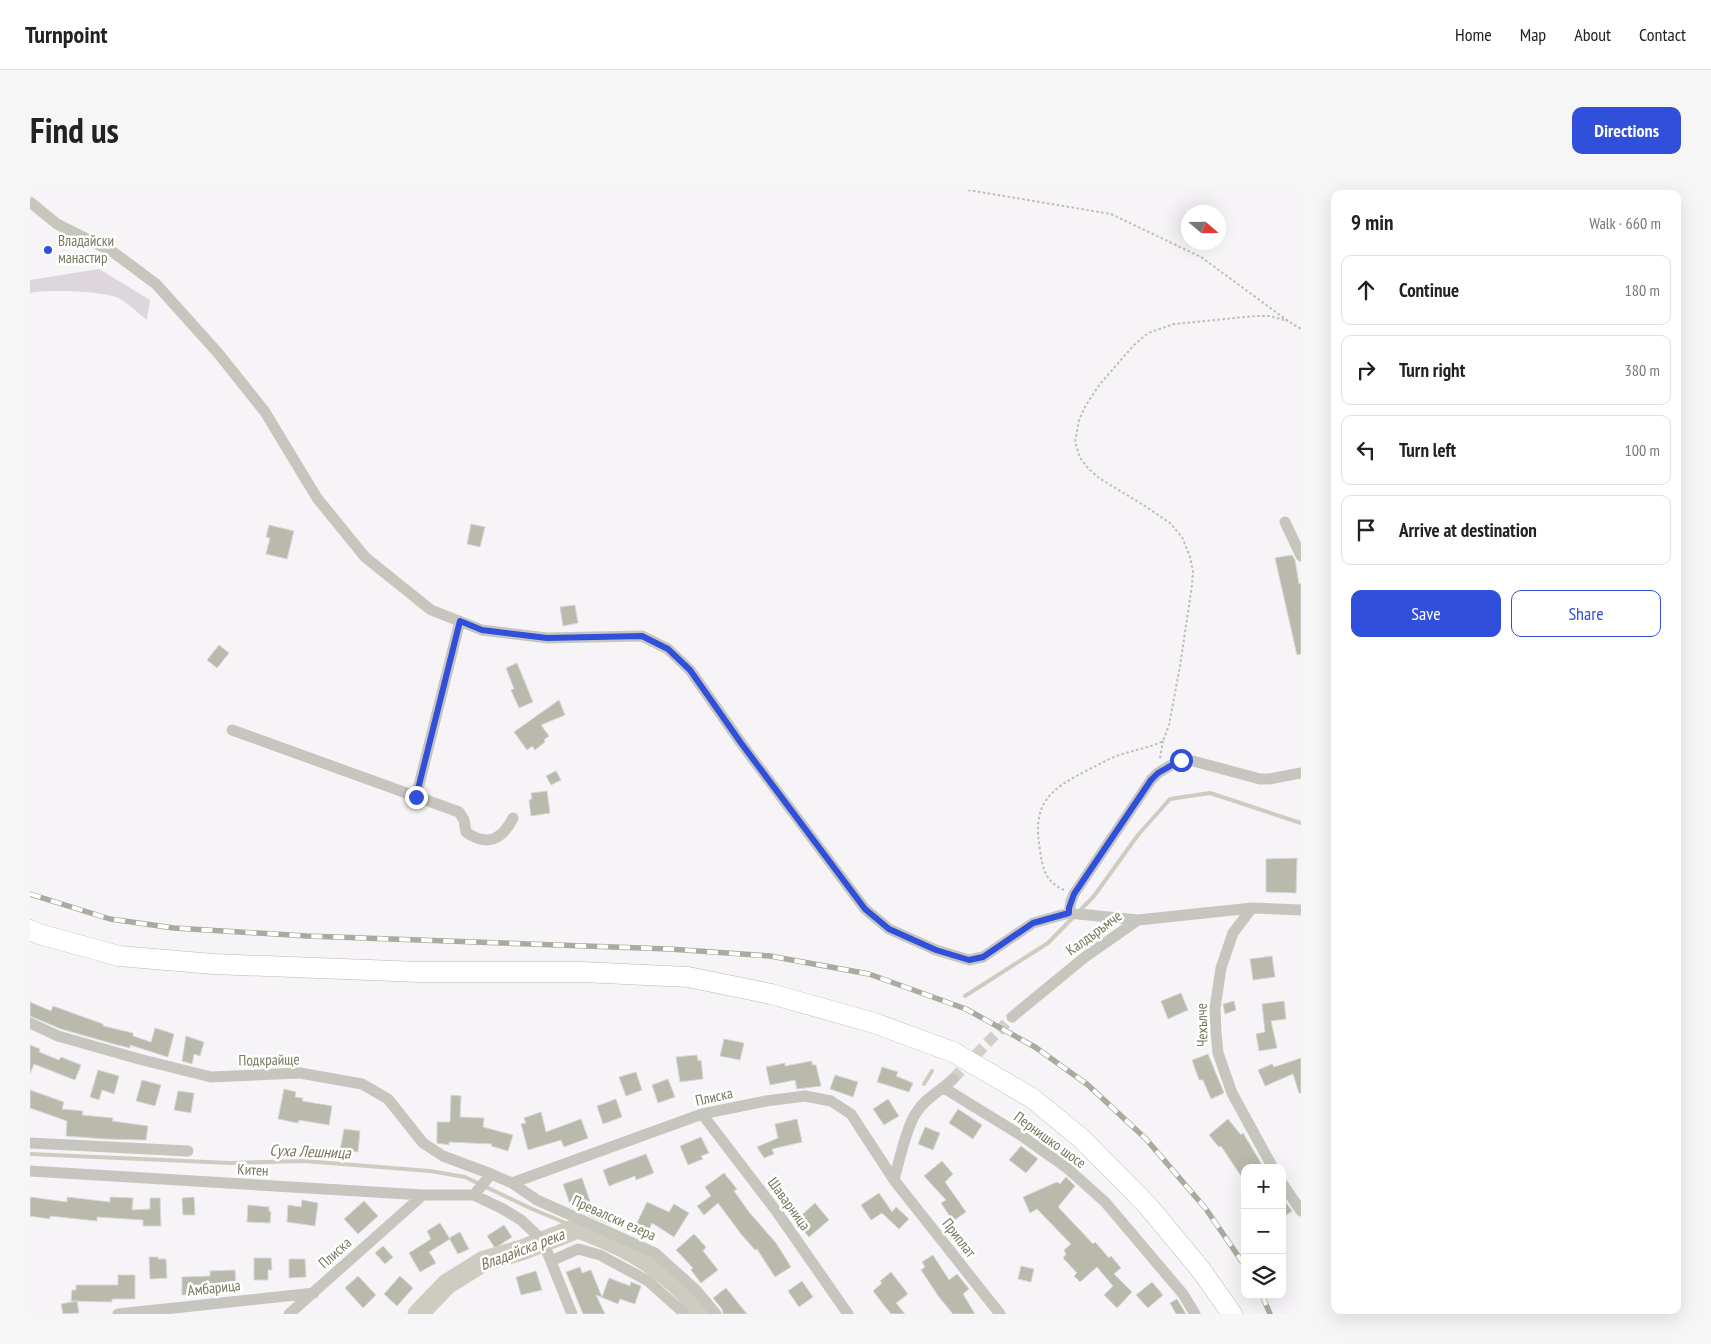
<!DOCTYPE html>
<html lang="en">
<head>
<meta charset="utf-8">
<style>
  body { margin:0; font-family:"PT Sans Narrow",sans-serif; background:#f6f6f6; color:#222 }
  .controls { position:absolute; right:15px; bottom:15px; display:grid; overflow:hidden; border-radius:10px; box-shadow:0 5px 20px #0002 }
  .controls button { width:45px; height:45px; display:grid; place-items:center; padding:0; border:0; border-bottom:1px solid #e0e0e0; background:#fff; color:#222; font:25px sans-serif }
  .compass { position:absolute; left:1151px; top:15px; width:45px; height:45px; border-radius:50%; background:#fff; box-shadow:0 5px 20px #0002; rotate:110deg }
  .stop { position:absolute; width:15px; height:15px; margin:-11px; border:4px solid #304fdb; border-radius:50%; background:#fff }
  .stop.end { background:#304fdb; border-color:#fff; box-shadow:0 1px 5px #0008 }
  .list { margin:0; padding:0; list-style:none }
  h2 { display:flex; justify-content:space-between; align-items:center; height:65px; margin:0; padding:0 20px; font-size:21px }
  h2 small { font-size:16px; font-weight:400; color:#767676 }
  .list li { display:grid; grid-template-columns:32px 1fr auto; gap:15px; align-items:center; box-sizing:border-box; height:70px; margin:0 10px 10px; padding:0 10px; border:1px solid #e0e0e0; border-radius:10px }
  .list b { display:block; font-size:19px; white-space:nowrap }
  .list em { font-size:16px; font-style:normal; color:#767676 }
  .actions { display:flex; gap:10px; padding:15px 20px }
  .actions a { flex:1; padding:11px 0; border:1px solid #304fdb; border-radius:10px; text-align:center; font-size:18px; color:#304fdb }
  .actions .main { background:#304fdb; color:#fff }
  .icon { flex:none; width:28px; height:28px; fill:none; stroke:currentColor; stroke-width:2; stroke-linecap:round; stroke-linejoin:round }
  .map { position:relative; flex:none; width:1271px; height:1124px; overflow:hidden; border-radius:10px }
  header { display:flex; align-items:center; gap:30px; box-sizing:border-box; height:70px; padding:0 25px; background:#fff; border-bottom:1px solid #e0e0e0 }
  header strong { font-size:24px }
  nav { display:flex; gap:28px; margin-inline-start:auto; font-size:18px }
  .intro { display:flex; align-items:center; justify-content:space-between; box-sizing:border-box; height:120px; padding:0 30px }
  h1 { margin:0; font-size:35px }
  .button { padding:12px 22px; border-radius:10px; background:#304fdb; color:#fff; font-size:18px; font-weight:700 }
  main { display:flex; gap:30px; padding:0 30px }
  aside { flex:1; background:#fff; border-radius:10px; box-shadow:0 5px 20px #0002 }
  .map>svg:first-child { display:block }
  .green { fill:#ded6dd }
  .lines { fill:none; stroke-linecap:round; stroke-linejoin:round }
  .stream { stroke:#ceccc0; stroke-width:4 }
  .river { stroke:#ceccc0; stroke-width:21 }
  .building { fill:#b9b9ac; stroke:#d8d7d9 }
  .minor-tunnel { stroke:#d0cfc9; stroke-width:11; stroke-dasharray:11 5.5; stroke-linecap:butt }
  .trunk-casing { stroke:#b8b8b0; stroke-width:21 }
  .path { stroke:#bdbdb7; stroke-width:2; stroke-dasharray:2.5 2.5; stroke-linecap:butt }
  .minor { stroke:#c6c6be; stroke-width:11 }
  .trunk { stroke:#fff; stroke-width:20 }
  .rail-casing { stroke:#aaab9e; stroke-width:5.5 }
  .rail { stroke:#fff; stroke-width:4; stroke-dasharray:11; stroke-linecap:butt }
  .route { stroke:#304fdb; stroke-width:6 }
  .poi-dot { fill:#304fdb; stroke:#fff; stroke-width:2 }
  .labels { text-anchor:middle; stroke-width:5; stroke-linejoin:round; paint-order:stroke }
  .poi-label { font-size:15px; fill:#78785f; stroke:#fff; text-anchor:start }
  .street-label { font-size:15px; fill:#78785f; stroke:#fff }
  .water-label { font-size:16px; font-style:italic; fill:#79765e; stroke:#fff }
</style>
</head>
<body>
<header>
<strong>Turnpoint</strong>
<nav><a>Home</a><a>Map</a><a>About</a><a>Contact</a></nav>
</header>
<div class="intro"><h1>Find us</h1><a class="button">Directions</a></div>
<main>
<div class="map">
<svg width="1271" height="1124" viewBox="0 0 1271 1124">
  <rect width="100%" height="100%" fill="#f6f4f7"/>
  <!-- green -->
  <path class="green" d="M69,79L120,110L117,130C109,124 95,110 86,107C68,101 18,99 0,103V90Z"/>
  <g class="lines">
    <!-- stream -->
    <path class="stream" d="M935,806L1018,753L1064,706L1108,645L1140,609L1180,603L1271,633
      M894,894L902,881
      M0,964L200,973L274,971L400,981L435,987L502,1019L548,1038"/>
    <!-- river -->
    <path class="river" d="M388,1124L417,1094L454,1071L492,1060L548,1038C602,1058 638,1079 675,1124"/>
  </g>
  <!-- building -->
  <path class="building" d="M441,334L455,337L450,357L437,354Z
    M239,335L264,341L257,369L236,364L240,348L236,347Z
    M1262,365L1265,370L1269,394L1271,393V464L1267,465L1245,368Z
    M545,415L548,433L533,436L530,417Z
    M189,455L199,463L187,478L177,470Z
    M487,473L503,512L489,518L481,500L484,499L476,478Z
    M529,510L535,525L511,535L519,546L514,550L515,552L505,560L502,556L497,560L484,542Z
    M526,581L531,590L521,595L516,586Z
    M517,601L520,623L501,626L499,610L502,609L501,603Z
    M1267,668L1266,703L1236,702V669Z
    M1242,766L1245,787L1223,790L1220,769Z
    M1151,803L1158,820L1138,829L1131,811Z
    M1204,811L1206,820L1195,824L1193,814Z
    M1254,811L1256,829L1241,831L1247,858L1229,861L1226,844L1235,842L1232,814Z
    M0,812L21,821L23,816L73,834V836L103,843V846L121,852L125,838L144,844L138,867L100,855V858L84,854L31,839L0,826Z
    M156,846L174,852L170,866L164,864L162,874L152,871Z
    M694,849L714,853L710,870L690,866Z
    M0,855L10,859L9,862L29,870L31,867L51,875L45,890L4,874L0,884Z
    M1178,864L1194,903L1181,909L1173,890H1169L1162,870Z
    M667,865L668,871L671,870L673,889L650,892L646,867Z
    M1271,868V903H1269L1263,884L1235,896L1228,880L1242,874L1244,877Z
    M782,871V875H786L791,896L767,899L765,890L740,895L736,877L755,873V876Z
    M852,877L868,882L866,886L883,893L879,902L847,892Z
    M68,880L89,886L84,904L72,900L69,910L60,907Z
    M606,882L612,900L596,906L589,887Z
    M805,885L828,892L823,907L800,899Z
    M638,889L645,907L628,913L622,895Z
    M112,890L131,895L125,916L106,911Z
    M254,899L266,902L265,907L273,908L272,911L302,916L299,935L269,930L268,933L248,929Z
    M0,900L34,912L32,919L53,921L52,925L83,928L82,931L118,936L116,950L76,949L36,946L37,931L0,918Z
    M148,901L164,903L161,923L144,920Z
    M421,905L431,906L430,927L454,928L453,937L483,945L478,961L461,956L462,954L419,952V955L407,953V932H420Z
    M586,909L592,927L573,934L567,916Z
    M858,909L869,926L854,935L843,919Z
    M928,919L952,935L943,949L919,933Z
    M511,922L516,942L551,929L558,948L534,957L531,950L498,960L491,934L496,933L494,928Z
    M767,929L772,952L742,959L744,964L734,968L727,957L748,948L745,934Z
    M1198,929L1211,945L1213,943L1234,978H1215V992L1191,956L1189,957L1179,945Z
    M895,937L910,943L903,960L888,954Z
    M314,939L330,941L328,962L310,960Z
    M671,947L679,963L671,966L673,969L658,975L650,956Z
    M991,956L1008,969L996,983L979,970Z
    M616,964L624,983L606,990L605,986L579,996L573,980Z
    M912,971L923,984L915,992L936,1022L923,1031L911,1013L916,1010L894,986Z
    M694,983L707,999L704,1001L719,1022L746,1053L761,1077L745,1087L727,1059L725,1060L711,1044L688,1013L674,1025L667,1016L681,1006L675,997Z
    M1036,987L1045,996L1028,1017L1063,1054L1065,1052L1079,1068L1081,1066L1091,1078L1084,1084L1102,1102L1087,1118L1074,1105L1083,1096L1067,1077L1050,1092L1044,1086L1047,1083L1033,1068L1036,1064L1034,1060L1041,1054L1007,1019L1000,1023L993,1007L1027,992L1030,994Z
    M552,988L560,1011L541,1017L533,994Z
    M849,1003L862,1022L866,1017L879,1029L869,1039L852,1023L841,1030L831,1015Z
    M0,1007L37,1012V1007L80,1012V1007L103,1008L102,1020L120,1019V1008H130L131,1036H113V1030L67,1027V1031L20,1026V1029L0,1026Z
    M164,1007L165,1025H153L152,1008Z
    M1252,1007L1262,1021L1252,1028Z
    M272,1010L288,1013L285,1036L257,1032L258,1015L271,1017Z
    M334,1011L348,1026L328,1044L314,1029Z
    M617,1012L639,1022L644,1014L659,1023L644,1047L622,1033L618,1041L606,1035Z
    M785,1013L799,1030L779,1047L765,1031Z
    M218,1015L239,1017V1021L241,1022L240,1033L217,1032Z
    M562,1017L582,1026L579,1034L558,1025Z
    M410,1033L420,1049L399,1062L406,1073L390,1082L379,1063L401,1049L397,1041Z
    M474,1035L482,1047L465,1058L457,1046Z
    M430,1042L439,1059L428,1064L419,1048Z
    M664,1044L676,1057L673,1061L688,1080L671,1093L661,1080L663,1078L646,1060Z
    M353,1056L363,1067L355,1074L345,1063Z
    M903,1065L919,1090L927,1084L939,1099L933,1104L945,1124H923L909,1107L891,1080L895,1077L892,1072Z
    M119,1067H128V1069H136L137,1088L120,1089Z
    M224,1068H241L242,1080H238V1090H224Z
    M259,1069H275L276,1087L259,1088Z
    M991,1076L1004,1079L1001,1092L988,1089Z
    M550,1077L552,1083L561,1080L572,1107L579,1088L600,1096L601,1092L611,1096L605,1114L590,1109L588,1114L566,1105L575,1124H553L536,1082Z
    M205,1080L206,1101L171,1102V1104L152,1105V1087L180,1086V1081Z
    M506,1081L512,1100L491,1105L486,1087Z
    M861,1082L878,1104L866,1113L875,1124H861L843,1101L852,1093L850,1091Z
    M88,1085H105V1109H82V1112L41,1111L42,1100H46V1095H88Z
    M328,1086L346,1105L333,1118L315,1098Z
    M370,1086L383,1098L367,1116L354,1104Z
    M772,1091L783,1107L769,1117L758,1101Z
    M1122,1092L1133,1105L1118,1118L1106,1105Z
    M696,1098L717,1124H693L692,1119L683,1108Z
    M1147,1109L1156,1124H1146L1140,1113Z
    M47,1111L49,1123L33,1124L31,1114Z"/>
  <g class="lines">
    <!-- minor-tunnel -->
    <path class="minor-tunnel" d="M923,889L982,827"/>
    <!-- trunk casing -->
    <g class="trunk-casing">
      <path id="trunk" d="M0,740L9,744L89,766L183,774L390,782H552L658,787L741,804L844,833L923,862L1002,908L1052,949L1118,1016L1171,1080L1202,1124"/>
    </g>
    <!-- path -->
    <path class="path" d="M938,0L1081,24L1171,67L1258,131L1271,139
      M1130,568L1133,551
      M1034,700C1015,691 1013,680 1010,660C1002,614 1018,600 1058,580C1068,575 1078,569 1089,565C1104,560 1119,558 1133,551L1139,535L1150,476L1162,395L1163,381L1160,367L1152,347L1140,333L1115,316L1069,288L1057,277L1050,268L1045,252L1049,230L1056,215L1070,194L1104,155L1118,143L1144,134L1226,126H1240L1258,131"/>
    <!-- minor -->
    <path class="minor" d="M0,12L27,34L83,62L126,94L188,163L235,222L287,308L335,367L401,420L452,440L517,448L612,446L638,459L660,480L711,553L835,719L859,739L906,760L939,770L953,767L1003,733L1039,723L1108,730
      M1255,332L1271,366
      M202,540L429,622L434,630L436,642C457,657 472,650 483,628
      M386,607L430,431
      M1222,718L1203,743L1191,778L1185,818L1186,842L1188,863L1202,903L1243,978
      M1039,723L1041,711L1044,704L1121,590L1128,583L1141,575L1151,571H1163L1230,589H1239L1271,583
      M982,827L1055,767L1108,730L1222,718L1271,720
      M0,833L28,846L109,869L181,887L270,883L332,894L358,909L393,953L413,966L461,984L482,993L507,1010L625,1063L666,1100L686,1124
      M914,898L992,946L1037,978L1075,1012L1153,1104L1165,1124
      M672,924L747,1022L818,1124
      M0,953L158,961
      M0,981L393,1005H444L473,1019L491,1030L508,1046L518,1064L542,1124
      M864,990C869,972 876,938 886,923C895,908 911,901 923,889
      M482,993L672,924L736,911L775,906L801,911L821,924L864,990L970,1124
      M1252,993L1271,1021
      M444,1005L461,984
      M521,1071L548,1059L570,1065L618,1091L655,1124
      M88,1124L284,1103
      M259,1124L393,1005"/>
    <!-- trunk -->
    <use href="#trunk" class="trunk"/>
    <!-- rail casing -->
    <g class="rail-casing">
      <path id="rail" d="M0,704L80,729L144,738L277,746L639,759L740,766L839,784L936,819L1005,857L1058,895L1116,949L1176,1019L1215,1076
        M1232,1105L1240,1124"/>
    </g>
    <!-- rail -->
    <use href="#rail" class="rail"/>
  </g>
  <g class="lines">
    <!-- route -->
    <path class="route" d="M386,607L430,431L452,440L517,448L612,446L638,459L660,480L711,553L835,719L859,739L906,760L939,770L953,767L1003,733L1039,723V718L1044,704L1121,590L1128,583L1151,570"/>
  </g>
  <!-- markers -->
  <circle class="poi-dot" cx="18" cy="60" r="5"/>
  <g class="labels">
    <!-- poi labels -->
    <g class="poi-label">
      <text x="28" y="56">Владайски<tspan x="28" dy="17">манастир</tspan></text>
    </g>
    <!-- street labels -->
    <g class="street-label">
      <text transform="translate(1064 743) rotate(-36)" y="5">Калдъръмче</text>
      <text transform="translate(1172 835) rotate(-91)" y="5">Чехълче</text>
      <text transform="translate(239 870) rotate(-1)" y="5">Подкрайще</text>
      <text transform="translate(684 907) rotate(-13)" y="5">Плиска</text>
      <text transform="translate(1020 950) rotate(36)" y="5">Пернишко шосе</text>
      <text transform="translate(223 980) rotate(3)" y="5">Китен</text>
      <text transform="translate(759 1014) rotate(54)" y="5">Шаварница</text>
      <text transform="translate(584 1028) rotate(24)" y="5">Превалски езера</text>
      <text transform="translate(929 1048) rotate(52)" y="5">Приплат</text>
      <text transform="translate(305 1063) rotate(-42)" y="5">Плиска</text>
      <text transform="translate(184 1098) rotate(-6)" y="5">Амбарица</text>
    </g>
    <!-- water labels -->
    <g class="water-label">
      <text transform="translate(280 961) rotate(2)" y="6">Суха Лешница</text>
      <text transform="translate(492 1059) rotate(-21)" y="6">Владайска река</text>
    </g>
  </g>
</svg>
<div class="controls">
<button>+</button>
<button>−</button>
<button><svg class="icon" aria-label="layers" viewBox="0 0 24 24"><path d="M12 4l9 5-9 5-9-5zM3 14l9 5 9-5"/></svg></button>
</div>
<svg class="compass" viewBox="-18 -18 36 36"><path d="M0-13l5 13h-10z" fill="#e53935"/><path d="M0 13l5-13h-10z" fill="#767676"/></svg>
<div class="stop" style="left:1151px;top:570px"></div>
<div class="stop end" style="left:386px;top:607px"></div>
</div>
<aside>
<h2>9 min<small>Walk · 660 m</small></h2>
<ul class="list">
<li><svg class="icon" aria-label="ahead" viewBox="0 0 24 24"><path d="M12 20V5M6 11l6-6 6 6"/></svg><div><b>Continue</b></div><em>180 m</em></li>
<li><svg class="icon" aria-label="right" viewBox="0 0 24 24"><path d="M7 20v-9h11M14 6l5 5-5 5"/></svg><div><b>Turn right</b></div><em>380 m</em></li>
<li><svg class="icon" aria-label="left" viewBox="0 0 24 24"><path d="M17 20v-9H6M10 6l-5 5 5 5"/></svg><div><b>Turn left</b></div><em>100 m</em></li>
<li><svg class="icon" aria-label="arrive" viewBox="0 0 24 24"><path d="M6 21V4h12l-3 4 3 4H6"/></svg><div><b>Arrive at destination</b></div></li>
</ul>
<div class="actions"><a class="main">Save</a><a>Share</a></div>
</aside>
</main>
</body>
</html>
